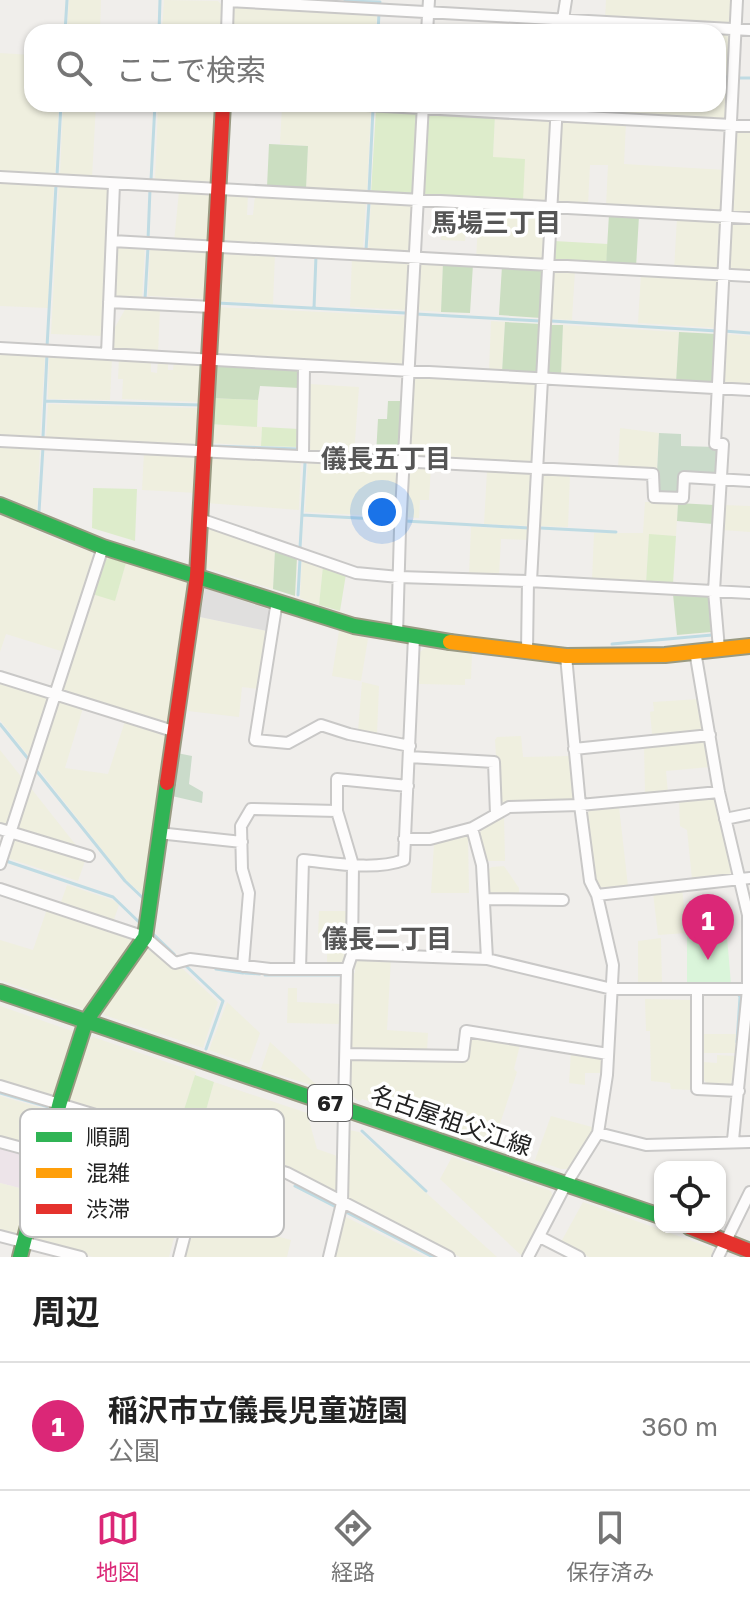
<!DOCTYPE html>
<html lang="ja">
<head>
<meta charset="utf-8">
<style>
  body { margin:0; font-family:"Golos Text","Noto Sans JP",sans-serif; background:#f2f2f2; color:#222 }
  .controls { position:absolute; right:24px; bottom:24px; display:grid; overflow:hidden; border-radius:16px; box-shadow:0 2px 6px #0004 }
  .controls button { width:72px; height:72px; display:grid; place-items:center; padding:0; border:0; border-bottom:2px solid #e0e0e0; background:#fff; color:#222; font:40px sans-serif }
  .you { position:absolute; left:382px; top:512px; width:28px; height:28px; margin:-20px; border:6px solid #fff; border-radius:50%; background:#1a73e8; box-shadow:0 0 0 12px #1a73e833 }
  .badge { display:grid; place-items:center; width:52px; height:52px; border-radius:50%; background:#db2777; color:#fff; font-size:26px; font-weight:700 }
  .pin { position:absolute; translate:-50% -66px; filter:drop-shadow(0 2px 4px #0008) }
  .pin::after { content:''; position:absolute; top:42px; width:28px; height:24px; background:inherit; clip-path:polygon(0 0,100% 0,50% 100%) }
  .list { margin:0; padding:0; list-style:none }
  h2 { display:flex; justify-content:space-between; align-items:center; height:104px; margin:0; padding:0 32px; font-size:34px }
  h2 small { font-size:26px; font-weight:400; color:#767676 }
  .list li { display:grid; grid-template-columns:52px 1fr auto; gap:24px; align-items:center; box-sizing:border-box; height:128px; padding:0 32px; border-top:2px solid #e0e0e0 }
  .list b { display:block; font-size:30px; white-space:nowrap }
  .list p { margin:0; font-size:26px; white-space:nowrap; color:#767676 }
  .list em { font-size:26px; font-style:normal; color:#767676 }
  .icon { flex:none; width:44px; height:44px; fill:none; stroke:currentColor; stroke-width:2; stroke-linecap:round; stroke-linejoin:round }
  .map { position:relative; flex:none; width:750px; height:1257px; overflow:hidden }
  .search { position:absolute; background:#fff; box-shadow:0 2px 6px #0004; left:24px; right:24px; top:24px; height:88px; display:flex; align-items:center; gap:20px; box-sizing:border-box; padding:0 28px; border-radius:24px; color:#767676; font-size:30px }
  .sheet { height:232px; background:#fff }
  nav { display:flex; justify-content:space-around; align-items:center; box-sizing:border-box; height:112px; border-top:2px solid #e0e0e0; background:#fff; font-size:22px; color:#767676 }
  nav a { display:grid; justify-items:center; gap:4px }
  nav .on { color:#db2777 }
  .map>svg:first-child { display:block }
  .industrial { fill:#ede4e9 }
  .farmland { fill:#efefdf }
  .grass { fill:#ddeccb }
  .forest { fill:#cbdec1 }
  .cemetery { fill:#cadbca }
  .park { fill:#daf5da }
  .parking { fill:#e0dfde }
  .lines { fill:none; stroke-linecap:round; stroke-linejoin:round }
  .stream { stroke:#bfdbe3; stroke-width:3 }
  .street-casing { stroke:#c9c8c7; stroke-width:14 }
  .fast-casing { stroke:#999a82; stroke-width:18 }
  .slow-casing { stroke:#999a82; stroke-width:18 }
  .jam-casing { stroke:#999a82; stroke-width:18 }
  .street { stroke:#fdfcfc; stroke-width:10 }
  .fast { stroke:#30b455; stroke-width:14 }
  .slow { stroke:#ff9f0a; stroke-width:14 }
  .jam { stroke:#e5322d; stroke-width:14 }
  .labels { text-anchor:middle; stroke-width:7; stroke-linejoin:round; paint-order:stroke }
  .shield { fill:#fff; stroke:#646464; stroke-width:2 }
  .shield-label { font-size:22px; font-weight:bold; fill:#222 }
  .street-label { font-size:24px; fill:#222; stroke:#fff }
  .neighbourhood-label { font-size:26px; font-weight:bold; fill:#555; stroke:#fff }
  .key { fill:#fff; stroke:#bdbdbd; stroke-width:2 }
  .key-label { font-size:22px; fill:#222 }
</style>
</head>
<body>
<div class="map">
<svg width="750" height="1257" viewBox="0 0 750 1257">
  <rect width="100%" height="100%" fill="#f0eeeb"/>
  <!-- industrial -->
  <path class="industrial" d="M0,1145L37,1156L39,1160L31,1191L0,1183Z"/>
  <!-- farmland -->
  <path class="farmland" d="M69,0H101L100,32H67Z
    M164,0L218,1L222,5L221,32H162Z
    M606,0H733L732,26L605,19Z
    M235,6L377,12L376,32H230L231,9Z
    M570,24L731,32L732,75L718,74V32H566V26Z
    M0,53L32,55V104H59L55,176L0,173Z
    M718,79L732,80L726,122L561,111V104H718Z
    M63,104H96L92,178L60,176Z
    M158,104H219L215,182L210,185L155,181Z
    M282,105L371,109L367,193L306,190L308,146L280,144Z
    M495,115L550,117L552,120L549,200L545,202L523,201L493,157Z
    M564,119L626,123L624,164L726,170L724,209L721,212L606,206L608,165H590L588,205L559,203L556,200L560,121Z
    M737,128L750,129V213L730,210L735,131Z
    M0,181L54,183L48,308L0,306Z
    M59,184L108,186L111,190L104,336L51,334Z
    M179,191L210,193L214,196L211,240L208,243L174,242Z
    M224,193L248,195L247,215H253L255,195L366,201L363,249L222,244Z
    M371,201L409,203L413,207L411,252L408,255L368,253Z
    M443,205L467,206L465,241L441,240Z
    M479,207L544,211L547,214L544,258L541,262L476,259Z
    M677,218L720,221L724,225L718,272L674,270Z
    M732,221L750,222V274L730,273L727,269L729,224Z
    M117,245L145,246L142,300L115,299L112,296L114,247Z
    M150,247L207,250L210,253L207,299L148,296Z
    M221,250L275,254L273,304L216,301Z
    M352,258L406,261L409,264L407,310L350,307Z
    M420,261L443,262L441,312L416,310L418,264Z
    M556,269L575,270L572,320L550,319L553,272Z
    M641,273L717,277L720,280L718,328L638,323Z
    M127,306L160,308L158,353L112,351L110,336Z
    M215,307L406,316L404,364L400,366L217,356L213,353Z
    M491,321L505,322L502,372L489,371Z
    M563,325L679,332L676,382L561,375Z
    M723,334L750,336V387L724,386L720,381Z
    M0,351L45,354L40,437L0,435Z
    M49,354L112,358L110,400L48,399Z
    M119,358L151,359V372L157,373L158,359L168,360V370H173L174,360L200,361L203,365L202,402L122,399L123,379H118Z
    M413,376L535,381L537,383L534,461L531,464L410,458L408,455Z
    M309,384L359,387L354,454L312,451L309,448Z
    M48,404L199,408L197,445L46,438Z
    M209,424L262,427L261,446L211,443Z
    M620,428L659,433L657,470L618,468Z
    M0,444L40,446L37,511L0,494Z
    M144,452L199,458L197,493L142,490Z
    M210,455L301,460L299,510L206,503Z
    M308,460L395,465L398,468L396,517L305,512Z
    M411,465L431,466L429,500H420L419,518L404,517L407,469Z
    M487,471L529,473L532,476L530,526L484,524Z
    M545,474L570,475L568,527L539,526L541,477Z
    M678,501L676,536L649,535L646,583L592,580L594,533H643L645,502Z
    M723,505L750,506V532L722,530Z
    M0,514L55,539L91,552L94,558L64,652L6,634L0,652Z
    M208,527L275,550L273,589L203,567L205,530Z
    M471,527L529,529V540L501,539L499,575L469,574Z
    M302,559L323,566L319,605L300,598Z
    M126,563L188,583L191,588L171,721L165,725L65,693L61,687L92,594L115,600Z
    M200,617L267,631L257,689L242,687L239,717L188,711L190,678Z
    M339,631L368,639L361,681L332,676Z
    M425,648L472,654L471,679H465V685L419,684L418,658L420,652Z
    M0,681L44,695L48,702L30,758L0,720Z
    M362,682L379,686L377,734L358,731Z
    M699,699L704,726L699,731L652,734L650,712L654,711L653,702Z
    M63,701L83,708L65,768L108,774L125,721L163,733L168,741L146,898L126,880L36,766L56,705Z
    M521,736L523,757L569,756L574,797L570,801L503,806L499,804L495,740L497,737Z
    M701,740L707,743L710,767L666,771L668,793L645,794L644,745Z
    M0,750L23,779L8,822L3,825L0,824Z
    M30,787L79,849L21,832L17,826Z
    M712,797L717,800L733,870L729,875L692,879L687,830L680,826L679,800Z
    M619,807L628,886L606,889L598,886L594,881L586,816L590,810Z
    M504,815L505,861H489L485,859L479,834L483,828Z
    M464,835H468L469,893H431L434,844Z
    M18,839L85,861L78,881L7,858L12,843Z
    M504,866L519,888V896L493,895L490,892L487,870L492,867Z
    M67,885L113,900L119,905L113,922L60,905Z
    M682,889L687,933L658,935L653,893Z
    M47,909L132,938L135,944L91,1006L84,1009L0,980V940L33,950Z
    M319,911H348L347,959L341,964H327V936H318Z
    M661,938L662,984H638V941Z
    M145,947H151L172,967L183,969L218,1002L203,1048L104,1015L102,1008Z
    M359,958H391L387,1030L428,1033L427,1051L355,1049L350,1046L352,973H355V961Z
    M288,988H297V1002L342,1004V1024L287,1023Z
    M645,999L693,1000L692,1090L671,1089L670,1083L651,1081L650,1031H646Z
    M227,1002L260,1033L249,1064L209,1050Z
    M0,1006L72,1031L76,1038L58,1092L52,1096L0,1081Z
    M701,1034H736L735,1053H701Z
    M93,1037L196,1072L176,1135L71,1102L67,1095L85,1042Z
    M475,1037L520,1045L514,1069L517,1072L493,1145L362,1099L360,1101L357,1100L349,1092L350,1061L354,1059L465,1062L470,1041Z
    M270,1042L320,1088L261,1069Z
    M571,1052L599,1057L602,1062V1073H585V1085L569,1083Z
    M717,1055L735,1056L731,1086L708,1085L703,1079V1062L717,1063Z
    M214,1082L307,1113L317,1149L340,1157V1192L335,1195L197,1142Z
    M0,1096L52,1111L42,1147L39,1149L0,1138Z
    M551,1116L592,1127V1132L570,1169H561L535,1160Z
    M349,1130L359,1132L497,1257H460L346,1201Z
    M452,1157L551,1191L553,1197L523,1257L440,1179Z
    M53,1159L185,1196L169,1257H93L33,1241L30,1238L50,1161Z
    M207,1160L285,1185L272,1235L291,1240L287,1257H182Z
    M0,1183L31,1191L19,1236L0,1233Z
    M583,1202L712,1248L714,1254L713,1257H589L561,1242Z
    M344,1216L425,1257H333Z"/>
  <!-- grass -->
  <path class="grass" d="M376,109L415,112L418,114L413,191L410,195L371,193Z
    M429,112L495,115L493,157L525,159L523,201L425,195L422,192L426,115Z
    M554,241L608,244L606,266L556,263L553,259Z
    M210,398L258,400L257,427L209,424Z
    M262,427L299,429V447L261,446Z
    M93,488L137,489L135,541L92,528Z
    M649,534L676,536L673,584L646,583Z
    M109,558L126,563L115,601L92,594L103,560Z
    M323,566L346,574L340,611L319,605Z
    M195,1075L214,1082L197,1142L176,1135Z"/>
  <!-- forest -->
  <path class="forest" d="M269,144L308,146L306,189L267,187Z
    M609,214L639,216L636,267L606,266Z
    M443,262L473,264L470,313L441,312Z
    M502,266L541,268L544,271L541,318L499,315Z
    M505,322L541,324L538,371L536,374L502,372Z
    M550,325H563L561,375H551L547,372Z
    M679,332L717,334L715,380L711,384L676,382Z
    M216,362L300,369L299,388L260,386L258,400L210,398Z
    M388,401H402L400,452L396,456L376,455L378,419H387Z
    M678,503L714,505L713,524L677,521Z
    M275,550L297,557L295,596L273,589Z
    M673,594L708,596L711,632L677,635Z"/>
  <!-- cemetery -->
  <path class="cemetery" d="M659,433L681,434V446L716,447C720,453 719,468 714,474L681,472L680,491L677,494L656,492Z
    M177,753L192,756L189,784L203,792L202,803L172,796Z"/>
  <!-- park -->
  <path class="park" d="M716,924L727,937L731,984H687V927Z"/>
  <!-- parking -->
  <path class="parking" d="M205,588L268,609L270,614L267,631L200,617Z"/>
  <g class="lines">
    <!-- stream -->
    <path class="stream" d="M325,0H336
      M345,1L380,2
      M65,32L67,0
      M159,32L160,0
      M378,32L379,13
      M718,77H730
      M738,78H750
      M57,175L61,104
      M151,180L155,104
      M369,192L373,109
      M148,240L150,189
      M363,250H366L369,202
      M145,299L148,247
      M217,303L405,313
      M314,308L316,256
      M416,314L540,321
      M551,321L717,331
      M724,331L750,333
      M47,347L56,185
      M45,401L201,405
      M43,437L47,354
      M209,443L211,446L299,449
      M39,512L43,447
      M302,515L395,520
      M405,521L529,528
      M540,528L616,532
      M300,548L305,463
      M298,595L300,559
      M612,644L712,635
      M0,724L29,760
      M35,769L125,881L145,900
      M6,861L113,897L141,924
      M151,932L174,954
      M186,966L223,1001L206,1049
      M216,969L243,973
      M245,973L260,974
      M265,975H340
      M620,994H673
      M683,994H690
      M705,994H738L740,997L737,1042
      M0,1093L52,1108
      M64,1112L200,1157
      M362,1131L426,1191
      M209,1157L278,1179
      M295,1186L336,1207
      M346,1212L433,1257"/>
    <!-- street casing -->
    <g class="street-casing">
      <path id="street" d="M228,1L750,30
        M227,32L228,0
        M427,32L429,0
        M561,32L566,0
        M348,104L750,126
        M0,177L750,218
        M112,241L750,276
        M109,302L212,307
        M0,348L750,390
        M107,354L114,184
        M0,441L653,474L654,497L683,498L684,477L750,481
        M303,456L304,365
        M200,519L356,573L399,577L528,581L750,593
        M531,581L557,104
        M277,601L255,740L288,743L321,725L349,734L410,746
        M397,635L400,530L423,104
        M719,649L714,591L723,444H715L737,0
        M527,651L528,581
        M695,651L719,792L748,915V989L733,1140
        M0,677L173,731
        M574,749L710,735
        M409,757L494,762L496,814
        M337,811V779L408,786
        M725,819L750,814
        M472,828L482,865L487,959
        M0,829L89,856
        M158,833L242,842
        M404,839H430L472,828L509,807L580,805L719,792
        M0,864L103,547
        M0,889L145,937L175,963L190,959L270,969H347
        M597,895L750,878
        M485,899L563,900
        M352,954L487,959L612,989H748
        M243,966L249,893L242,869L241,826L251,809L337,811L353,865L352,954L347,969L342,1203L329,1257
        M300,969L303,860C334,863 374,871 404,860L414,637
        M697,989V1089L739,1091
        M346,1054L463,1056L466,1031L608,1054
        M0,1086L287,1173L449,1257
        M598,1133L646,1145L750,1142
        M0,1142L195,1195
        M0,1236L81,1257
        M540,1237L579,1257
        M179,1257L207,1149
        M528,1257L566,1184L598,1133L607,1075L613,965L597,895L590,881L580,805L566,656
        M718,1257L750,1192"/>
    </g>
    <!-- fast casing -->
    <g class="fast-casing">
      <path id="fast" d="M0,505L103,547L354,626L450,642
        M0,992L660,1216
        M20,1257L60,1102L86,1021L145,937L167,783"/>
    </g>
    <!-- slow casing -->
    <g class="slow-casing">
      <path id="slow" d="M450,642L566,656L665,655L750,646"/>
    </g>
    <!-- jam casing -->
    <g class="jam-casing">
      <path id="jam" d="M167,783L197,576L223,104
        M689,1227L750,1251"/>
    </g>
    <!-- street -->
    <use href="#street" class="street"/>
    <!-- fast -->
    <use href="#fast" class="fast"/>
    <!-- slow -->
    <use href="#slow" class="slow"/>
    <!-- jam -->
    <use href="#jam" class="jam"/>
  </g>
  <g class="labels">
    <!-- shield labels -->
    <rect class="shield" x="308" y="1085" width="44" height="36" rx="6"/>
    <g class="shield-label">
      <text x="330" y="1111">67</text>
    </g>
    <!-- street labels -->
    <g class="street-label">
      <text transform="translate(451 1121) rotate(19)" y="8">名古屋祖父江線</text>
    </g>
    <!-- neighbourhood labels -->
    <g class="neighbourhood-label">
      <text x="496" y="232">馬場三丁目</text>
      <text x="386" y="468">儀長五丁目</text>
      <text x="387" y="948">儀長二丁目</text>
    </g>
  </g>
  <!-- legend -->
  <rect x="20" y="1109" width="264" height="128" rx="12" class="key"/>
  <rect x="36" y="1132" width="36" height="10" fill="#30b455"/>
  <rect x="36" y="1168" width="36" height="10" fill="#ff9f0a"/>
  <rect x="36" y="1204" width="36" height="10" fill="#e5322d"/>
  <g class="key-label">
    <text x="86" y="1145">順調</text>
    <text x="86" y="1181">混雑</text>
    <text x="86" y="1217">渋滞</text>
  </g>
</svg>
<div class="controls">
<button><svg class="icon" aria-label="locate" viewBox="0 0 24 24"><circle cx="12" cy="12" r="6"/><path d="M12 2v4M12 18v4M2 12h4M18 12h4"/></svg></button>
</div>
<div class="you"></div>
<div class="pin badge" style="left:708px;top:960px">1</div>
<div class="search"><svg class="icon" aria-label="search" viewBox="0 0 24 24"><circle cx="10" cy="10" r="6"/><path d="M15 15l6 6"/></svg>ここで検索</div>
</div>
<section class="sheet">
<h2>周辺<small></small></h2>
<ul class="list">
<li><span class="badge">1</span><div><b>稲沢市立儀長児童遊園</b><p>公園</p></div><em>360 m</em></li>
</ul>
</section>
<nav>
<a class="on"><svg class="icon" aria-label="map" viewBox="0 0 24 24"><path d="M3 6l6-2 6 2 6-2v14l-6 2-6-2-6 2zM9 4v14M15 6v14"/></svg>地図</a>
<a><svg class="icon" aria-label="directions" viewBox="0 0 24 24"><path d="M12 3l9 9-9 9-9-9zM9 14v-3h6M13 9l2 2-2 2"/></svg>経路</a>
<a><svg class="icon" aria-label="saved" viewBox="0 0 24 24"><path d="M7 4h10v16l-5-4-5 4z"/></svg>保存済み</a>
</nav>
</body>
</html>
